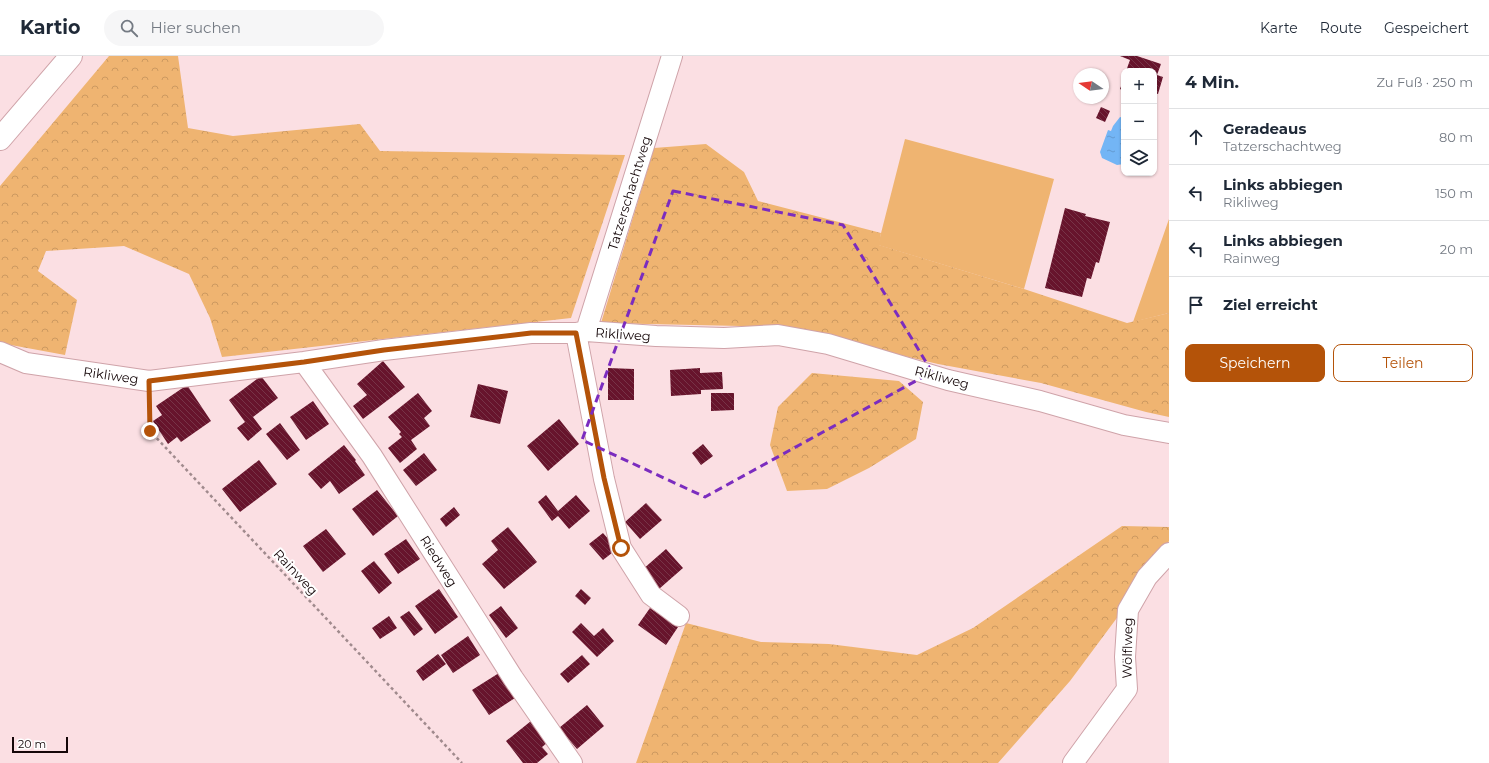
<!DOCTYPE html>
<html lang="de">
<head>
<meta charset="utf-8">
<style>
  body { margin:0; font-family:Montserrat,sans-serif; background:#f6f6f7; color:#1f2937 }
  .controls { position:absolute; right:12px; top:12px; display:grid; overflow:hidden; border-radius:8px; box-shadow:0 1px 3px #0004 }
  .controls button { width:36px; height:36px; display:grid; place-items:center; padding:0; border:0; border-bottom:1px solid #e0e1e3; background:#fff; color:#1f2937; font:20px sans-serif }
  .compass { position:absolute; left:1073px; top:12px; width:36px; height:36px; border-radius:50%; background:#fff; box-shadow:0 1px 3px #0004; rotate:283deg }
  .scale { position:absolute; left:12px; bottom:10px; width:56px; box-sizing:border-box; padding-left:4px; border:2px solid #150709; border-top:0; font-size:11px; line-height:14px; white-space:nowrap; color:#150709; -webkit-text-stroke:3px #fff; paint-order:stroke }
  .stop { position:absolute; width:12px; height:12px; margin:-9px; border:3px solid #b45309; border-radius:50%; background:#fff }
  .stop.end { background:#b45309; border-color:#fff; box-shadow:0 1px 4px #0008 }
  .list { margin:0; padding:0; list-style:none }
  h2 { display:flex; justify-content:space-between; align-items:center; height:52px; margin:0; padding:0 16px; font-size:17px }
  h2 small { font-size:13px; font-weight:400; color:#747a83 }
  .list li { display:grid; grid-template-columns:26px 1fr auto; gap:12px; align-items:center; box-sizing:border-box; height:56px; padding:0 16px; border-top:1px solid #e0e1e3 }
  .list b { display:block; font-size:15px; white-space:nowrap }
  .list p { margin:0; font-size:13px; white-space:nowrap; color:#747a83 }
  .list em { font-size:13px; font-style:normal; color:#747a83 }
  .actions { display:flex; gap:8px; padding:12px 16px }
  .actions a { flex:1; padding:9px 0; border:1px solid #b45309; border-radius:8px; text-align:center; font-size:14px; color:#b45309 }
  .actions .main { background:#b45309; color:#fff }
  .icon { flex:none; width:22px; height:22px; fill:none; stroke:currentColor; stroke-width:2; stroke-linecap:round; stroke-linejoin:round }
  .map { position:relative; flex:none; width:1169px; height:707px; overflow:hidden }
  header { display:flex; align-items:center; gap:24px; box-sizing:border-box; height:56px; padding:0 20px; background:#fff; border-bottom:1px solid #e0e1e3 }
  header strong { font-size:19px }
  nav { display:flex; gap:22px; margin-inline-start:auto; font-size:14px }
  .search { width:280px; height:36px; background:#f6f6f7; display:flex; align-items:center; gap:10px; box-sizing:border-box; padding:0 14px; border-radius:22px; color:#747a83; font-size:15px }
  main { display:flex }
  aside { flex:1; background:#fff }
  .map>svg:first-child { display:block }
  .green { fill:#efb471 }
  .forest { fill:url(#forest-crowns) }
  .water { fill:url(#water-ripples) }
  .building { fill:url(#building-back-hatch) }
  .lines { fill:none; stroke-linecap:round; stroke-linejoin:round }
  .minor-casing { stroke:#cfa3a9; stroke-width:22 }
  .major-casing { stroke:#cfa3a9; stroke-width:24 }
  .path { stroke:#a08a8d; stroke-width:2.5; stroke-dasharray:3 3; stroke-linecap:butt }
  .minor { stroke:#fff; stroke-width:20 }
  .major { stroke:#fff; stroke-width:22 }
  .route { stroke:#b45309; stroke-width:5 }
  .marked { fill:none; stroke:#7b2cbf; stroke-width:3; stroke-dasharray:8 5; stroke-linejoin:round }
  .labels { text-anchor:middle; stroke-width:4; stroke-linejoin:round; paint-order:stroke }
  .street-label { font-size:13px; fill:#150709; stroke:#fff }
</style>
</head>
<body>
<header>
<strong>Kartio</strong>
<div class="search"><svg class="icon" aria-label="search" viewBox="0 0 24 24"><circle cx="10" cy="10" r="6"/><path d="M15 15l6 6"/></svg>Hier suchen</div>
<nav><a>Karte</a><a>Route</a><a>Gespeichert</a></nav>
</header>
<main>
<div class="map">
<svg width="1169" height="707" viewBox="0 0 1169 707">
  <defs>
    <pattern id="forest-crowns" width="20" height="18" patternUnits="userSpaceOnUse"><rect width="20" height="18" fill="#efb471"/><path d="M2 6a3 3 0 1 1 6 0M12 15a3 3 0 1 1 6 0" fill="none" stroke="#cc9960"/></pattern>
    <pattern id="water-ripples" width="26" height="14" patternUnits="userSpaceOnUse"><rect width="26" height="14" fill="#73b5f5"/><path d="M2 4q2-2 4 0t4 0M15 11q2-2 4 0t4 0" fill="none" stroke="#639ad1"/></pattern>
    <pattern id="building-back-hatch" width="6" height="6" patternUnits="userSpaceOnUse"><rect width="6" height="6" fill="#67142c"/><path d="M-1 5l2 2M0 0l6 6M5-1l2 2" fill="none" stroke="#773447"/></pattern>
  </defs>
  <rect width="100%" height="100%" fill="#fbdfe3"/>
  <!-- green -->
  <path class="green" d="M905,83L1054,123L1024,233L878,189Z
    M1169,163V257L1133,266Z"/>
  <!-- forest -->
  <path class="forest" d="M109,0H178L188,72L233,80L360,68L380,95L625,99L571,262L222,301L210,262L189,218L124,190L46,195L38,215L77,244L65,299L0,287V130Z
    M706,88L744,116L758,145L881,177L879,189L1024,233L1127,267L1169,257V361L1146,356L1041,327L938,308L781,271L601,267L654,92Z
    M812,317L899,325L923,346L916,383L869,412L827,433L787,435L770,389L778,351Z
    M1122,470L1169,471V485L1131,543L1070,625L998,707H636L686,567L761,586L829,588L917,599L973,572Z"/>
  <!-- water -->
  <path class="water" d="M1120,61L1124,62V108L1117,109L1102,102L1100,96L1108,74L1111,75L1113,70Z"/>
  <!-- building -->
  <path class="building" d="M1120,0H1137L1161,8L1157,19L1163,21L1158,38L1154,37V15H1126L1130,4Z
    M1124,22V35L1120,33Z
    M1101,51L1110,55L1105,66L1096,62Z
    M1065,152L1086,158L1085,160L1110,166L1099,207L1096,206L1091,223L1087,222L1082,241L1045,232Z
    M383,305L405,331L363,363L353,350L367,339L357,328Z
    M608,312L634,313V344H608Z
    M700,312V317L722,316L723,333L701,334V338L671,340L670,314Z
    M261,320L278,342L253,361L262,373L248,385L237,372L245,366L229,344Z
    M478,328L508,335L500,368L470,361Z
    M187,329L211,365L181,386L177,381L168,388L153,365L162,359L156,350Z
    M418,337L432,355L424,362L430,370L411,384L417,393L400,407L388,392L402,381L399,378L401,376L388,361Z
    M711,337H734V354L711,355Z
    M313,345L329,368L306,384L290,361Z
    M559,363L579,388L548,415L527,390Z
    M280,367L300,394L287,404L266,378Z
    M703,388L713,400L701,409L692,397Z
    M344,389L356,404L355,405L365,419L339,438L330,425L321,433L308,418Z
    M424,397L437,414L416,430L403,414Z
    M259,404L277,428L240,456L222,433Z
    M377,434L398,460L373,480L352,453Z
    M546,439L558,455L576,439L590,455L569,473L558,460L552,465L538,446Z
    M646,447L662,464L640,483L625,466Z
    M454,451L460,459L446,471L440,463Z
    M508,471L537,506L504,533L482,508L498,494L491,485Z
    M326,473L346,498L323,516L303,490Z
    M603,477L617,493L603,504L589,488Z
    M406,483L420,503L398,518L384,498Z
    M666,493L683,512L659,533L642,514Z
    M374,505L392,527L379,538L361,515Z
    M439,533L458,561L435,578L415,550Z
    M581,533L591,542L585,549L575,540Z
    M501,550L518,572L506,582L489,559Z
    M650,552L678,571L666,589L638,569Z
    M409,555L423,573L414,580L400,561Z
    M389,560L397,572L380,583L372,572Z
    M581,567L594,580L603,572L614,585L597,601L572,576Z
    M468,580L480,599L453,617L441,599Z
    M438,598L446,608L423,625L416,615Z
    M582,599L590,608L568,627L560,618Z
    M499,617L515,642L489,659L472,634Z
    M587,649L604,670L577,693L559,672Z
    M531,665L547,687L542,691L548,698L537,707H523L506,685Z"/>
  <g class="lines">
    <!-- minor casing -->
    <g class="minor-casing">
      <path id="minor" d="M586,275L672,0
        M576,277L604,423L621,492L651,539L679,560
        M0,296L26,307L149,325L304,306L384,294L531,277H576L586,275L656,280L724,282L778,279L828,288L948,324L1040,345L1124,369L1169,377
        M304,306L372,400L513,622L572,707
        M1073,707L1127,633L1125,601L1128,554L1147,521L1169,497"/>
    </g>
    <!-- major casing -->
    <g class="major-casing">
      <path id="major" d="M0,83L71,0"/>
    </g>
    <!-- path -->
    <path class="path" d="M149,343L150,375L462,707"/>
    <!-- minor -->
    <use href="#minor" class="minor"/>
    <!-- major -->
    <use href="#major" class="major"/>
  </g>
  <g class="lines">
    <!-- route -->
    <path class="route" d="M150,375L149,325L304,306L384,294L531,277H576L604,422L621,492"/>
  </g>
  <!-- marked area -->
  <path class="marked" d="M673,135L843,169L932,316L705,441L582,384Z"/>
  <g class="labels">
    <!-- street labels -->
    <g class="street-label">
      <text transform="translate(629 137) rotate(-73)" y="5">Tatzerschachtweg</text>
      <text transform="translate(623 278) rotate(4)" y="5">Rikliweg</text>
      <text transform="translate(111 319) rotate(8)" y="5">Rikliweg</text>
      <text transform="translate(942 321) rotate(15)" y="5">Rikliweg</text>
      <text transform="translate(439 505) rotate(58)" y="5">Riedweg</text>
      <text transform="translate(296 516) rotate(47)" y="5">Rainweg</text>
      <text transform="translate(1127 592) rotate(-89)" y="5">Wölflweg</text>
    </g>
  </g>
</svg>
<div class="controls">
<button>+</button>
<button>−</button>
<button><svg class="icon" aria-label="layers" viewBox="0 0 24 24"><path d="M12 4l9 5-9 5-9-5zM3 14l9 5 9-5"/></svg></button>
</div>
<svg class="compass" viewBox="-18 -18 36 36"><path d="M0-13l5 13h-10z" fill="#e53935"/><path d="M0 13l5-13h-10z" fill="#747a83"/></svg>
<div class="scale">20 m</div>
<div class="stop" style="left:621px;top:492px"></div>
<div class="stop end" style="left:150px;top:375px"></div>
</div>
<aside>
<h2>4 Min.<small>Zu Fuß · 250 m</small></h2>
<ul class="list">
<li><svg class="icon" aria-label="ahead" viewBox="0 0 24 24"><path d="M12 20V5M6 11l6-6 6 6"/></svg><div><b>Geradeaus</b><p>Tatzerschachtweg</p></div><em>80 m</em></li>
<li><svg class="icon" aria-label="left" viewBox="0 0 24 24"><path d="M17 20v-9H6M10 6l-5 5 5 5"/></svg><div><b>Links abbiegen</b><p>Rikliweg</p></div><em>150 m</em></li>
<li><svg class="icon" aria-label="left" viewBox="0 0 24 24"><path d="M17 20v-9H6M10 6l-5 5 5 5"/></svg><div><b>Links abbiegen</b><p>Rainweg</p></div><em>20 m</em></li>
<li><svg class="icon" aria-label="arrive" viewBox="0 0 24 24"><path d="M6 21V4h12l-3 4 3 4H6"/></svg><div><b>Ziel erreicht</b></div></li>
</ul>
<div class="actions"><a class="main">Speichern</a><a>Teilen</a></div>
</aside>
</main>
</body>
</html>
